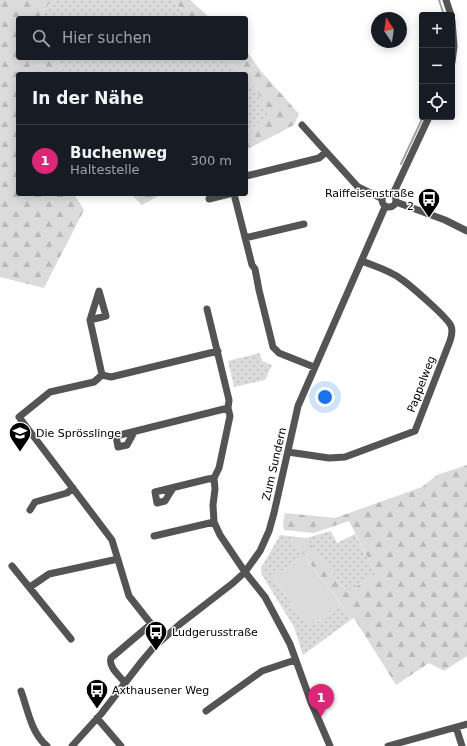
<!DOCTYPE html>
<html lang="de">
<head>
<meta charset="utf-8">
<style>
  body { margin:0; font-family:"DejaVu Sans",sans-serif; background:#242831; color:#f1f3f6 }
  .controls { position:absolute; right:12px; top:12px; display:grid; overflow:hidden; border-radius:4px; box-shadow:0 2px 10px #0003 }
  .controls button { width:36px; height:36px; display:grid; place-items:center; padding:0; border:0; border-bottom:1px solid #363941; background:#171b24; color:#f1f3f6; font:20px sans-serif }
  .compass { position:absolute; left:371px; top:12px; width:36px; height:36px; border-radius:50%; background:#171b24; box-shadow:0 2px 10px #0003; rotate:347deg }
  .you { position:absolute; left:325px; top:397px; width:14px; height:14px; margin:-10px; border:3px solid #fff; border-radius:50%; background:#1a73e8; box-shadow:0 0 0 6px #1a73e833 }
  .badge { display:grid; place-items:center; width:26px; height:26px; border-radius:50%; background:#db2777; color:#fff; font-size:13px; font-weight:700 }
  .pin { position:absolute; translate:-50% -33px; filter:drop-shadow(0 1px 2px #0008) }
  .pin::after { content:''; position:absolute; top:21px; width:14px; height:12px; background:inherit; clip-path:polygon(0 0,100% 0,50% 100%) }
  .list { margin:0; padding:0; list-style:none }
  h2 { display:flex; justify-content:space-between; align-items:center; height:52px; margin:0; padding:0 16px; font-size:17px }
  h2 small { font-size:13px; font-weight:400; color:#9ea1a6 }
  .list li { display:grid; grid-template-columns:26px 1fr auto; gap:12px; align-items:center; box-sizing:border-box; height:72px; padding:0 16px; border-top:1px solid #363941 }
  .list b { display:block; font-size:15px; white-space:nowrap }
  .list p { margin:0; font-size:13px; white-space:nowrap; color:#9ea1a6 }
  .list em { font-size:13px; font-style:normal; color:#9ea1a6 }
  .icon { flex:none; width:22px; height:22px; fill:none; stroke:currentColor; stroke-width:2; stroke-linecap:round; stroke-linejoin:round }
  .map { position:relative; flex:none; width:467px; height:746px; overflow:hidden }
  .search { position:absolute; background:#171b24; box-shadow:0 2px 10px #0003; left:16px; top:16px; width:232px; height:44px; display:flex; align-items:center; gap:10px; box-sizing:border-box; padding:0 14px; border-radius:4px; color:#9ea1a6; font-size:15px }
  .panel { position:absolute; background:#171b24; box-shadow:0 2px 10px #0003; left:16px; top:72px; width:232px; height:124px; border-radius:4px }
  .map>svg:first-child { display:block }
  .grass { fill:url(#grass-dots) }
  .forest { fill:url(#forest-firs) }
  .garden { fill:#dbdbdb }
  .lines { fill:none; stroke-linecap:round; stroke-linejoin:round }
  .stream { stroke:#a2a2a2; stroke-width:2 }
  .minor { stroke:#545454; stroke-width:7 }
  .labels { text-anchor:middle; stroke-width:3; stroke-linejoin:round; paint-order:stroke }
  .poi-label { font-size:11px; fill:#000; stroke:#fff; text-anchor:start }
  .street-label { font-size:11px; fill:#000; stroke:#fff }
</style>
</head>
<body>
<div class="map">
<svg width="467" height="746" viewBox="0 0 467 746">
  <defs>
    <pattern id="grass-dots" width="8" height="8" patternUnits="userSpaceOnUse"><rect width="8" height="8" fill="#dbdbdb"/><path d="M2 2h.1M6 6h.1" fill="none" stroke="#bababa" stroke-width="1.8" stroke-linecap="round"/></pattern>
    <pattern id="forest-firs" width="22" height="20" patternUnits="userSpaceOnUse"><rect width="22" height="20" fill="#dbdbdb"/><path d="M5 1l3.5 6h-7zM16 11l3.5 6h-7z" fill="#bababa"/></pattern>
  </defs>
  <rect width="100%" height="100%" fill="#fff"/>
  <!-- grass -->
  <path class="grass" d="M52,0H173L189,18H38Z
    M57,58H225L241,74H63Z
    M246,79L256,88L268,115L256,126H246Z
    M260,353L262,361L272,365L265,380L234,387L228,361Z
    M331,531L337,543L355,534L376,574L347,592L306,538Z
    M280,535L289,536L304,556L273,577L309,628L341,605L352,619L303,655L294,627L262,575L261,568Z"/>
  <!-- forest -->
  <path class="forest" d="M0,0H52L38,18H18V58H57L63,74H18V194H74L84,210L44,288L0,277Z
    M173,0H190L210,18H189Z
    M246,50L260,70L299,114L294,125L246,150V126H256L267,115L256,88L246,79V74H241L225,58H246Z
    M131,194H162L142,205Z
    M467,465V656L444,671L429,663L396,685L354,618L352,619L289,536L306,538L347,592L376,574L349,521L314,533L284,530L283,523L285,513L335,518L422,487L437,475Z"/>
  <!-- garden -->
  <path class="garden" d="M304,556L341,605L309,628L273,577Z"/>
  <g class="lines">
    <!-- stream -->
    <path class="stream" d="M439,0L444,15
      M401,164L423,117"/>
    <!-- minor -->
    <path class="minor" d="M446,0L451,15
      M452,21L454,46L452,62
      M302,125L358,187L381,198
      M246,176L319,158L326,152
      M382 200a7 7 0 1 1 14 0a7 7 0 1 1-14 0Z
      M234,194L252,265L255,269L259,290L273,347L279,353L314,367
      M393,194L429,117
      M209,199L229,194
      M396,202L445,220L467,231
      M245,238L304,224
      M207,309L229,400L228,408L230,416L219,468L214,478L215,489L213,505L214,522L220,535L245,572L265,597L290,644L311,702L330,746
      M90,320L106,316L99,291L90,320L102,375
      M102,375L94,382L50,392L19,417L112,540L129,596L163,639
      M102,375L111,377L218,351
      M134,432L127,445L118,447L116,436L228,408
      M288,452L329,458L345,457L415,431L450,341C452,335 453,331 451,326C448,318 410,285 401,279C391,271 374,266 362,261
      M173,488L165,501L157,503L155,492L208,479L214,478
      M30,510L35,502L67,493L73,488
      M154,536L214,522
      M12,566L71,639
      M30,587L49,574L118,559
      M125,683C120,676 108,667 111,658L151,624
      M21,691C28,710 31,733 47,746
      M206,711L262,671L295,660
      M97,718L121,746
      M456,727L462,746
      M72,746L101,714L142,661L153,648L180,624L233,583L245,572L260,551L269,531L274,513L298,406L385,207
      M388,746L467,724"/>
  </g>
  <!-- icons -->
  <defs>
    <g id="bus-pin" transform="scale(1.15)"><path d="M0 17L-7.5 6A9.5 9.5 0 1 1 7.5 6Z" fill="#000" stroke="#fff"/><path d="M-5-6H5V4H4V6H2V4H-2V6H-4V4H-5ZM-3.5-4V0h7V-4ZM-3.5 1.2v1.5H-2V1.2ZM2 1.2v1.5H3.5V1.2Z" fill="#fff"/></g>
    <g id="school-pin" transform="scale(1.15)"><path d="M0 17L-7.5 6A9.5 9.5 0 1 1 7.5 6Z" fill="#000" stroke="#fff"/><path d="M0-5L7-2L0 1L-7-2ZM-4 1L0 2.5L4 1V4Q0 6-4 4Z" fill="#fff"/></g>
  </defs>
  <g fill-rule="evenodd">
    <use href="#bus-pin" x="429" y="199"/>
    <use href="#school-pin" x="20" y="433"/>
    <use href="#bus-pin" x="156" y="632"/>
    <use href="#bus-pin" x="97" y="690"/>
  </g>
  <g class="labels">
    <!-- poi labels -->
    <g class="poi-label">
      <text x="414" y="197" text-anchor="end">Raiffeisenstraße<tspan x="414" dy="13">2</tspan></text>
      <text x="36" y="437">Die Sprösslinge</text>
      <text x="172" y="636">Ludgerusstraße</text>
      <text x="112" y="694">Axthausener Weg</text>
    </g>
    <!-- street labels -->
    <g class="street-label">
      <text transform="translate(421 384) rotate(-69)" y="4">Pappelweg</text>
      <text transform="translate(274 464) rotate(-77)" y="4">Zum Sundern</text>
    </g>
  </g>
</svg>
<div class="controls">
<button>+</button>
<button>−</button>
<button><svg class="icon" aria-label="locate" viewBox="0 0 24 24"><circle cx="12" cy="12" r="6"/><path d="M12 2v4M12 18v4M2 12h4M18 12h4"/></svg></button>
</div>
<svg class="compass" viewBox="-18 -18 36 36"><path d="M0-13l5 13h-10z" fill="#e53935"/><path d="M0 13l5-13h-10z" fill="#9ea1a6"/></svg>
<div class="you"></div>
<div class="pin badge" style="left:321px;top:717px">1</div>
<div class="search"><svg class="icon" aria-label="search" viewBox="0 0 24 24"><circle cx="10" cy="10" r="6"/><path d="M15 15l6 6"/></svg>Hier suchen</div>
<section class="panel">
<h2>In der Nähe<small></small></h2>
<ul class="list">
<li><span class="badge">1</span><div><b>Buchenweg</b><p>Haltestelle</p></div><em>300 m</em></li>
</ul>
</section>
</div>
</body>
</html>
